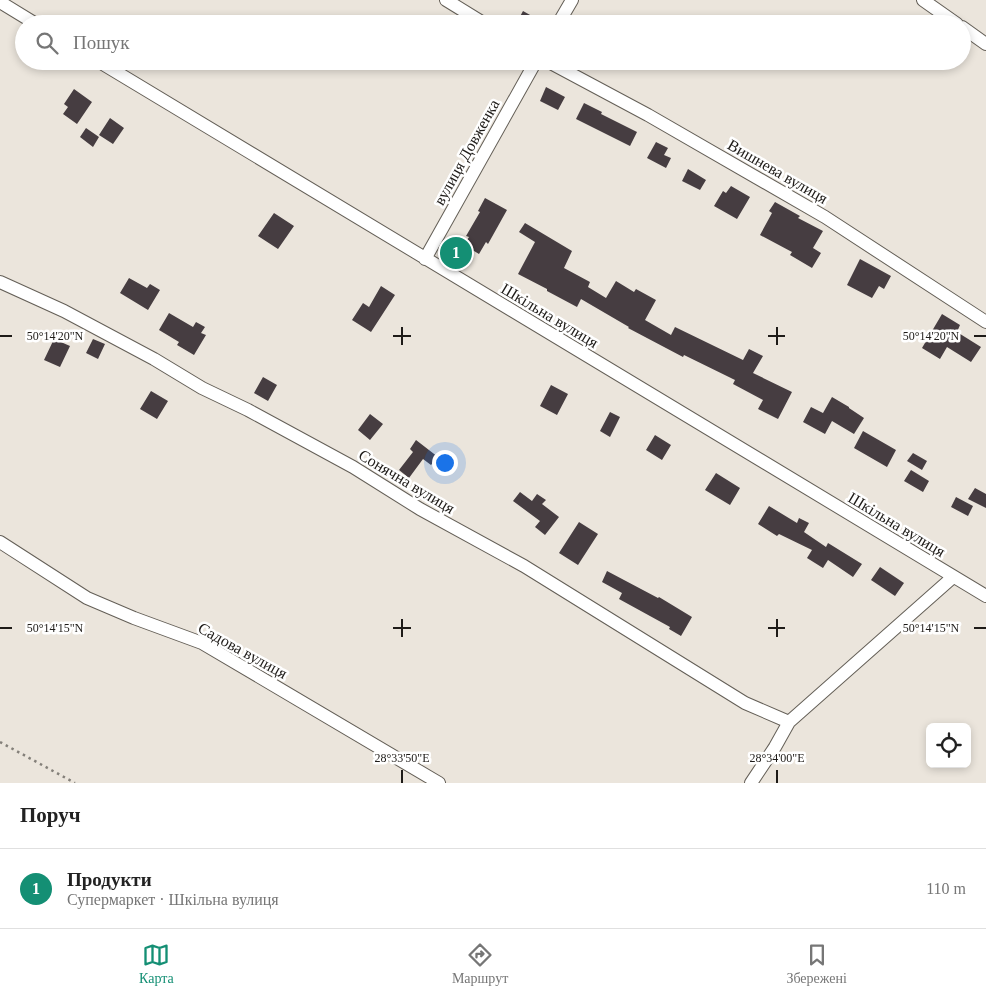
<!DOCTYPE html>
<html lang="uk">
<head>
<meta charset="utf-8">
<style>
  body { margin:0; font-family:Georgia,serif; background:#f6f6f6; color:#222 }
  .controls { position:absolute; right:15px; bottom:15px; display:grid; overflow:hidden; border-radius:8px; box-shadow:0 2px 8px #0003 }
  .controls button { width:45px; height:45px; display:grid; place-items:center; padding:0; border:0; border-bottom:1px solid #e0e0e0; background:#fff; color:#222; font:25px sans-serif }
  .you { position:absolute; left:444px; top:462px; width:18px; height:18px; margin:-12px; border:4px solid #fff; border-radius:50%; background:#1a73e8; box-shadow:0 0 0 8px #1a73e833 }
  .badge { display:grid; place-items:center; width:32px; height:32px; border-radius:50%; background:#148f74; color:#fff; font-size:16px; font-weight:700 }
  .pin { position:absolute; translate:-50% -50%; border:2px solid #fff; box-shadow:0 1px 5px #0006 }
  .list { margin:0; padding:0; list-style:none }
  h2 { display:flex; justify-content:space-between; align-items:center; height:65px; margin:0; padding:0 20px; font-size:21px }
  h2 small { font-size:16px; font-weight:400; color:#767676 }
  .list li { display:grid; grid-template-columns:32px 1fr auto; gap:15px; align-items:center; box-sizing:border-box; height:80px; padding:0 20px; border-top:1px solid #e0e0e0 }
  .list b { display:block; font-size:19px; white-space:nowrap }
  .list p { margin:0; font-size:16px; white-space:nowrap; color:#767676 }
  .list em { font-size:16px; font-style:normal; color:#767676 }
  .icon { flex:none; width:28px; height:28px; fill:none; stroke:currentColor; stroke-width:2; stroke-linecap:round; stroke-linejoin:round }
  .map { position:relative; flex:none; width:986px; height:783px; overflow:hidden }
  .search { position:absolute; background:#fff; box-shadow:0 2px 8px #0003; left:15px; right:15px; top:15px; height:55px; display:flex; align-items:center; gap:12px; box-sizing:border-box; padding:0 18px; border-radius:28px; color:#767676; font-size:19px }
  .sheet { height:145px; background:#fff }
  nav { display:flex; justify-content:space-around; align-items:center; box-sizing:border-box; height:70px; border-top:1px solid #e0e0e0; background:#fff; font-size:14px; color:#767676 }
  nav a { display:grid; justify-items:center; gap:2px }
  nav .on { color:#148f74 }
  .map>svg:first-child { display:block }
  .building { fill:#463d41 }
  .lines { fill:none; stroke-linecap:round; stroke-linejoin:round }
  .minor-casing { stroke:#645f57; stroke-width:14 }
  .path { stroke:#84807a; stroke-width:2.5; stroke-dasharray:2.5 4; stroke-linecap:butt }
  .minor { stroke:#fff; stroke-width:12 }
  .ticks { fill:none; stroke:#1e1b18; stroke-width:2 }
  .labels { text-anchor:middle; stroke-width:5; stroke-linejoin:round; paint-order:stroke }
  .street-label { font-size:16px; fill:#1e1b18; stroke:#fff }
  .ticks-label { font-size:12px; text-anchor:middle; fill:#1e1b18; stroke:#fff; stroke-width:5; stroke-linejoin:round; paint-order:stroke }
</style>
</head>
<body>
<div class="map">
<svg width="986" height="783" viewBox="0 0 986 783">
  <rect width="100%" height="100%" fill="#ebe5dc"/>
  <!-- building -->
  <path class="building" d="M523,11L546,24H516Z
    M546,87L565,97L558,110L540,101Z
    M74,89L92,102L77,124L63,114L68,107L64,104Z
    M584,103L602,112L601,114L637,132L630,146L576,119Z
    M110,118L124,128L113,144L99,135Z
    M86,128L99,137L93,147L80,137Z
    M656,142L668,148L664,155L671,158L666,168L647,158Z
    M688,169L706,180L700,190L682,181Z
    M731,186L750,197L737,219L714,206L723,191L726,193Z
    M485,198L507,210L488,244L486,242L479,254L464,245L469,237L466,236L480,212L478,211Z
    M775,202L800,216L798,218L823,231L813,248L821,253L812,268L790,255L792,252L760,235L772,213L769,211Z
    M274,213L294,226L278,249L258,236Z
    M525,223L572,251L564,268L590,282L588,287L606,298L616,281L634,292L636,289L656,300L645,320L671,335L675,327L743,360L749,349L763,356L753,373L792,392L778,419L758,409L763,400L733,384L735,380L684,355L683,357L628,328L629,327L581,299L577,307L547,291V289L518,274L535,242L519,232Z
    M860,259L891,276L884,289L879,286L872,298L847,285Z
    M129,278L147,288L150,284L160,290L148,310L120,293Z
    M381,286L395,295L371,332L352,320L363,303L369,307Z
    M169,313L193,327L196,322L205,327L201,333L206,335L194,355L177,345L179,342L159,330Z
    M942,314L960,325L957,332L981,347L971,362L947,347L940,359L922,348Z
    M54,339L70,346L60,367L44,360Z
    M93,339L105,344L98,359L86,353Z
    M263,377L277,385L268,401L254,393Z
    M551,385L568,394L557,415L540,406Z
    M151,391L168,401L157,419L140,409Z
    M832,397L849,407V408L864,418L854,434L832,421L825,434L803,422L811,407L823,413Z
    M610,412L620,417L610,437L600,431Z
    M370,414L383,424L370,440L358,430Z
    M863,431L896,450L887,467L854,448Z
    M655,435L671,445L662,460L646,450Z
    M416,440L438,457L431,465L423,459L409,478L399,470L413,452L410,449Z
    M913,453L927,461L922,470L907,461Z
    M911,470L929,481L923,492L904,481Z
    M716,473L740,488L730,505L705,490Z
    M975,488L986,494V508L968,499Z
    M520,492L532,501L537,494L546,500L542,504L559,517L545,535L535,527L540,521L513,501Z
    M956,497L973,506L968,516L951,507Z
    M769,506L797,523L799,518L809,523L804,532L826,547L828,543L862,564L853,577L828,560L823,568L807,558L812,550L779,534L777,536L758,524Z
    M579,522L598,534L578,565L559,553Z
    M880,567L904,583L895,596L871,580Z
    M607,571L658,598L659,597L692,617L681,636L669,629L670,627L619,599L622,593L602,582Z"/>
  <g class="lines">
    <!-- minor casing -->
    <g class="minor-casing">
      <path id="minor" d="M446,0L485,24
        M923,0L957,24
        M0,2L36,24
        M558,24L572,0
        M962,27L986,44
        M98,61L986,596
        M547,61L648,115L825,217L986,322
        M425,259L536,61
        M0,282L64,311L154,359L202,388L248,410L353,467L420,509L524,566L745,703L789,722
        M0,542L87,598L134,618L202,643L439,783
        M751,783L775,747L789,722L953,577"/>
    </g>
    <!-- path -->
    <path class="path" d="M0,742L75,783"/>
    <!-- minor -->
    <use href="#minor" class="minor"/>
  </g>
  <!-- ticks -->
  <path class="ticks" d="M402,327V345M777,327V345M0,336H12M393,336H411M768,336H785M974,336H986M402,619V637M777,619V637M0,628H12M393,628H411M768,628H785M974,628H986M402,770V783M777,770V783"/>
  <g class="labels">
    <!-- street labels -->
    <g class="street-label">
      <text transform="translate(466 152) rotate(-61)" y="6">вулиця Довженка</text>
      <text transform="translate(778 171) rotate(30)" y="6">Вишнева вулиця</text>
      <text transform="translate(550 315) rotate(31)" y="6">Шкільна вулиця</text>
      <text transform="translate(407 481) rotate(31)" y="6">Сонячна вулиця</text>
      <text transform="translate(897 524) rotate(31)" y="6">Шкільна вулиця</text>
      <text transform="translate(243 650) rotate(29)" y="6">Садова вулиця</text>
    </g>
  </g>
  <g class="ticks-label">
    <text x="55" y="340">50°14'20"N</text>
    <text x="931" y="340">50°14'20"N</text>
    <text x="55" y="632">50°14'15"N</text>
    <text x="931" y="632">50°14'15"N</text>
    <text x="402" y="762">28°33'50"E</text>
    <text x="777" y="762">28°34'00"E</text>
  </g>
</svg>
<div class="controls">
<button><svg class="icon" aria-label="locate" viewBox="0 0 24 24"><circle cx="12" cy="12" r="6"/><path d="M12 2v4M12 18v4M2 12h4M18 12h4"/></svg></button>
</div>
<div class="you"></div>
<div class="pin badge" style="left:456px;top:253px">1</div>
<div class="search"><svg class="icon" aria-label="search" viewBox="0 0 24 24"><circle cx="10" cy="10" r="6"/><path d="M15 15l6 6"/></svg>Пошук</div>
</div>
<section class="sheet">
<h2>Поруч<small></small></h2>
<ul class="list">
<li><span class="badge">1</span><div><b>Продукти</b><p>Супермаркет · Шкільна вулиця</p></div><em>110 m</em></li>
</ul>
</section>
<nav>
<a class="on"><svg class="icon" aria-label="map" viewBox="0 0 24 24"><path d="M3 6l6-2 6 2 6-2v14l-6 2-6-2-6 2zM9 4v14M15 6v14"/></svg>Карта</a>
<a><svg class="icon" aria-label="directions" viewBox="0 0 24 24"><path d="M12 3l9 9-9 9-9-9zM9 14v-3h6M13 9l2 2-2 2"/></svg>Маршрут</a>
<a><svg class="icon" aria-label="saved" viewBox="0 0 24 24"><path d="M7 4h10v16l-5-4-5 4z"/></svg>Збережені</a>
</nav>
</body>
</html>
